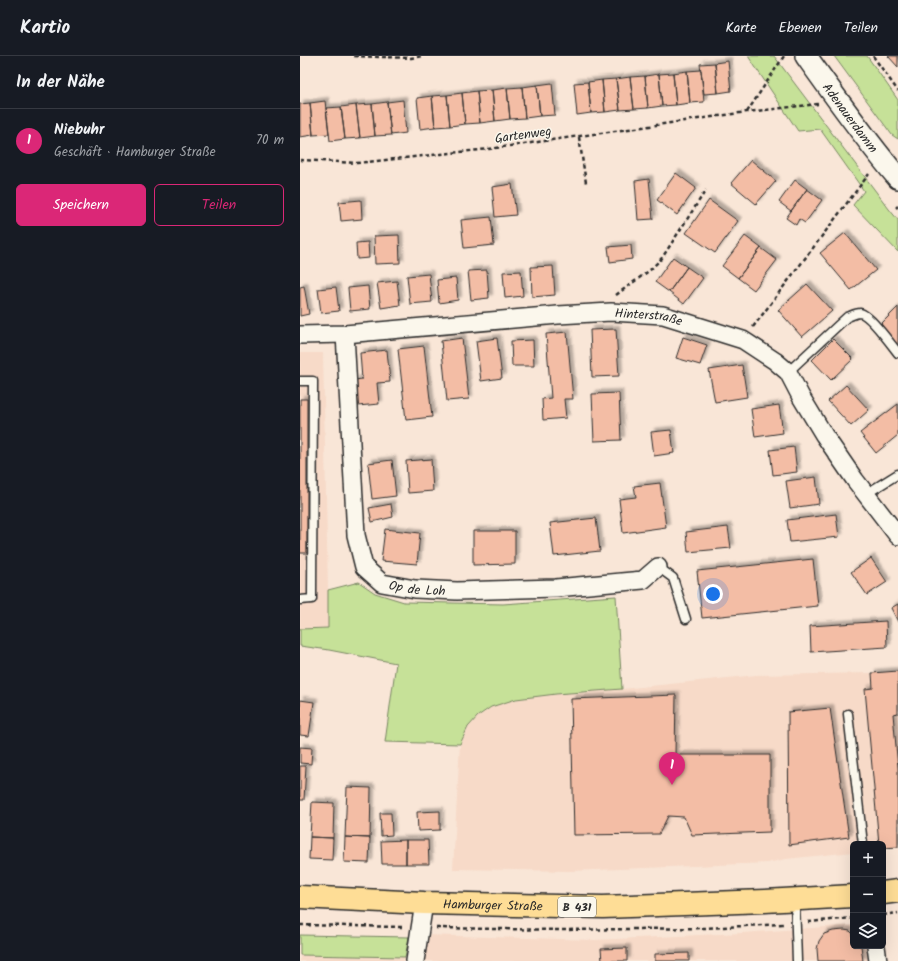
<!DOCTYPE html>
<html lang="de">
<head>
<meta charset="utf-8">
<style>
  body { margin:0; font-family:Kalam,sans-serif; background:#242831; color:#f1f3f6 }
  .controls { position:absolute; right:12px; bottom:12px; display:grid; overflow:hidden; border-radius:6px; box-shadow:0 4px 16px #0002 }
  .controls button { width:36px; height:36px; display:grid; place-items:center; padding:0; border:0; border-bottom:1px solid #363941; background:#171b24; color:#f1f3f6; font:20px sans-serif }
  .you { position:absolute; left:413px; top:538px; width:14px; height:14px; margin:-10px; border:3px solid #fff; border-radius:50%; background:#1a73e8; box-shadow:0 0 0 6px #1a73e833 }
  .badge { display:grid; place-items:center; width:26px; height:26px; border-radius:50%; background:#db2777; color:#fff; font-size:13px; font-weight:700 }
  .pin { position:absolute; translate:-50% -33px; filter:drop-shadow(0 1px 2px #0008) }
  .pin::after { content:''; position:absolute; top:21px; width:14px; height:12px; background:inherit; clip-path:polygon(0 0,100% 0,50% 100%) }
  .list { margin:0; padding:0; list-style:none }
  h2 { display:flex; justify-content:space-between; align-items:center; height:52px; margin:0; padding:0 16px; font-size:17px }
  h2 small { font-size:13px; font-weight:400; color:#9ea1a6 }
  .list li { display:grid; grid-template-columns:26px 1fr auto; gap:12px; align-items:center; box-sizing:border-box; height:64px; padding:0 16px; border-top:1px solid #363941 }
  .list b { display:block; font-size:15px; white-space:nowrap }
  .list p { margin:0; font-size:13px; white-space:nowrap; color:#9ea1a6 }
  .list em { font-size:13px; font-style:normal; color:#9ea1a6 }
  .actions { display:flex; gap:8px; padding:12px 16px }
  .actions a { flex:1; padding:9px 0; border:1px solid #db2777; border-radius:6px; text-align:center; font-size:14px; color:#db2777 }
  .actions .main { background:#db2777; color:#fff }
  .icon { flex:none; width:22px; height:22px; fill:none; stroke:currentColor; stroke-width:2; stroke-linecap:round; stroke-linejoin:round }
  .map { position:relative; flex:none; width:598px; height:905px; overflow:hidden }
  header { display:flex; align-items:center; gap:24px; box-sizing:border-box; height:56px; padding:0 20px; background:#171b24; border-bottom:1px solid #363941 }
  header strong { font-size:19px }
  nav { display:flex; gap:22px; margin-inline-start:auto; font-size:14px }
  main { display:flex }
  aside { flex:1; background:#171b24 }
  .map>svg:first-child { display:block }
  .built { fill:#f7dac8 }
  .green { fill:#c6e198; stroke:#788662 }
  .building { fill:#f3bda5; stroke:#2b2b2b; filter:url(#shadow) }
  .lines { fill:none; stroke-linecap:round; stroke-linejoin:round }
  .service-casing { stroke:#2b2b2b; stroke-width:11 }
  .minor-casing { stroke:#2b2b2b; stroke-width:20 }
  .tertiary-casing { stroke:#2b2b2b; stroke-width:24 }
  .primary-casing { stroke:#2b2b2b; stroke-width:25 }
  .path { stroke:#2b2b2b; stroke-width:2.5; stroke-dasharray:4 3; stroke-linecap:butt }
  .service { stroke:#fbf7ec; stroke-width:8 }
  .minor { stroke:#fbf7ec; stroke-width:17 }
  .tertiary { stroke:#fbf7ec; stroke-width:21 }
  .primary { stroke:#fedd96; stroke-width:22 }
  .labels { text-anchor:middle; stroke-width:3; stroke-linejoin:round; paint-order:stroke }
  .shield { fill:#fbf7ec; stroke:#696865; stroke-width:1 }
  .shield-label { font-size:12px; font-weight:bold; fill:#2b2b2b }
  .street-label { font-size:13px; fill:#2b2b2b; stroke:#fbf7ec }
</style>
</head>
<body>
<header>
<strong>Kartio</strong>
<nav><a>Karte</a><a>Ebenen</a><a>Teilen</a></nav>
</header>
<main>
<aside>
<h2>In der Nähe<small></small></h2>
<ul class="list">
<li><span class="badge">1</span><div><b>Niebuhr</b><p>Geschäft · Hamburger Straße</p></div><em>70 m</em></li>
</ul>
<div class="actions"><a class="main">Speichern</a><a>Teilen</a></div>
</aside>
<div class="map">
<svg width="598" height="905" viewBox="0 0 598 905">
  <defs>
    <filter id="shadow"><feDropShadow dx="3.5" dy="-3.5" stdDeviation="1" flood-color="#0004"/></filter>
  </defs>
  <rect width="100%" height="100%" fill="#f9e6d7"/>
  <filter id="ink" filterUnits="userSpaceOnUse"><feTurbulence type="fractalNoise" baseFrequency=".025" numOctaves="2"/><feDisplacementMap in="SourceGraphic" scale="8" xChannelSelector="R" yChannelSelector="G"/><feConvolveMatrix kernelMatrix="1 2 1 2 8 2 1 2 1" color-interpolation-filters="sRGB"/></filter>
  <g filter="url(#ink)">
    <!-- built -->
    <path class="built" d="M0,297H23L28,534V572L0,573Z
      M598,615V791L583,792V788H553V796L486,803L467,807L271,815L153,813L160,688L167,671L178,660L191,651L216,643L256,638L322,633L456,619L572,617Z
      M553,869V890H567L570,905H124L125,879L295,884L442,877Z
      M0,899L105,901V905H0Z"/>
    <!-- green -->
    <path class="green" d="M448,0H474L589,153L598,164V196L553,149L564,135L520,73L498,75Z
      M534,0H567L598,44V83L592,79Z
      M59,526L75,537L104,546L203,548L316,540L322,633L256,638L216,643L191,651L178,660L168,671L160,688L85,686L96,607L29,594L0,590V573L28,572V534Z
      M0,879L109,881L105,901L0,899Z"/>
    <!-- building -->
    <path class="building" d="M588,0H598V11Z
      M428,5L431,35L418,37L415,7Z
      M415,7L418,37L404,38L400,8Z
      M401,14L404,46L390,47L387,15Z
      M387,15L390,47L376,49L373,17Z
      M373,17L376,49L362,50L359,18Z
      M359,18L362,50L348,52L345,20Z
      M345,20L348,52L334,53L330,21Z
      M330,21L334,53L320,54L316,23Z
      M316,23L320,54L305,56L302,24Z
      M302,24L305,56L291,57L288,26Z
      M288,26L291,57L277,59L274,27Z
      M252,27L255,59L240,60L237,29Z
      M237,29L240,60L225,62L222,31Z
      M222,31L225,62L210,63L207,32Z
      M207,32L210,63L195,65L192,34Z
      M192,34L195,65L180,67L177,35Z
      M177,35L180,67L165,68L162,37Z
      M162,37L165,68L150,70L147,39Z
      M147,39L150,70L135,71L132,40Z
      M132,40L135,71L120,73L117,42Z
      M103,44L106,77L91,79L87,46Z
      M25,45L29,78L13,79L10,47Z
      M87,46L91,79L75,80L72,48Z
      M10,47L13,79L0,81V48Z
      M72,48L75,80L60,82L56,49Z
      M56,49L60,82L45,83L41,51Z
      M41,51L45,83L30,85L26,52Z
      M451,104L476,125L456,148L431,127Z
      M376,117L396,132L377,159L357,144Z
      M349,123L353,163L338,164L335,125Z
      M495,124L507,133L491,155L479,146Z
      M212,128L216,159L195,161L192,131Z
      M507,133L522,144L505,167L499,163L496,169L486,162Z
      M61,144L62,163L41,165L39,146Z
      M409,144L438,165L415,197L386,177Z
      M191,161L194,189L164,192L161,164Z
      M545,177L576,214L551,234L520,197Z
      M99,179L100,207L75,208L74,180Z
      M445,180L461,192L438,222L422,210Z
      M68,186L69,202L57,203L56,187Z
      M331,189L332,203L310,206L308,191Z
      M461,192L477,204L454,234L438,222Z
      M373,201L387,211L369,236L355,226Z
      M253,210L255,239L232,241L231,211Z
      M387,211L403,222L384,248L369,236Z
      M187,214L189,242L171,244L168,215Z
      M221,215L223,240L205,242L203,216Z
      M129,218L132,246L110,248L107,220Z
      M156,222L158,244L139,247L137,224Z
      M97,225L100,249L81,252L77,227Z
      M507,228L532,255L502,281L478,254Z
      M4,230L9,258L0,260V231Z
      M68,230L70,253L50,255L48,232Z
      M36,231L39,255L21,257L18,233Z
      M598,251V289L579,270Z
      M316,273L319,320L292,321L290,274Z
      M267,276L273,343H264L266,362L243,364L242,343L251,342L246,278Z
      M383,281L407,289L400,309L376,302Z
      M162,282L169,343L147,345L141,285Z
      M197,282L202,322L181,325L176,285Z
      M533,283L553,303L531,324L512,304Z
      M233,284L234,310H212L211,285Z
      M124,290L132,361L106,364L98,293Z
      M87,294L90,326L77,327L79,348L58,350L55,324L62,323L60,297Z
      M442,309L447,341L415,346L409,314Z
      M546,329L569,354L551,370L528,345Z
      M319,337L321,384L294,385L292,338Z
      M0,343H7V497H0Z
      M598,348V379L576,397L560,377Z
      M479,349L483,377L455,381L451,353Z
      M371,374L374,397L354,400L351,376Z
      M494,391L497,416L473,419L470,394Z
      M131,403L133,435L108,437L106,405Z
      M92,404L96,440L72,443L68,407Z
      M516,421L519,448L490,452L486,425Z
      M360,427L366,471L323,477L319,443L336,441L334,430Z
      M91,448L93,461L72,466L69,452Z
      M536,458L539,481L490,486L487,464Z
      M296,462L300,495L254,500L250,467Z
      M428,471L431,492L388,496L386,476Z
      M85,473L120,477L117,508L81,505Z
      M173,475H215V508L173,509Z
      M571,502L587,526L567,539L551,516Z
      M513,503L518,550L402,562L397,515Z
      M598,548V566L591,552Z
      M586,565L587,591L511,596L510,570Z
      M598,615V657L593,658L598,712V791L583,792V788H579L565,633L573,632L572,617Z
      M376,639L375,699H470V776L392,779L384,761L368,760L359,778L274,779L271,643Z
      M0,644L14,646L9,680L0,679Z
      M530,652L549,781L489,789L488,656Z
      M0,691L12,692L11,708L0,707Z
      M0,710H6L4,744H0Z
      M47,731L71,732L70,782L45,781Z
      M12,746L34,747L33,782L10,781Z
      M140,755V774L118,775L117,756Z
      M80,757H91L92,779L81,780Z
      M10,781L33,782L32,804L9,803Z
      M45,781L70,782L69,807L44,806Z
      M106,784V808H82L81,785Z
      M106,784H128L129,808H106Z
      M544,874L550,875L553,878V890H561L563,905H518L517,893L519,885L524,878L533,875Z
      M327,892V905H302L301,893Z
      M389,897V905H355V898Z"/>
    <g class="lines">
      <!-- service casing -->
      <g class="service-casing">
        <path id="service" d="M488,316L547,261C551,260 555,257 560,257C569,258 591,288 598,297
          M0,325H13L12,543L0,544
          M566,438L598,418
          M358,511L373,522L386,563
          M548,658L563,788
          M495,844L497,905"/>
      </g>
      <!-- minor casing -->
      <g class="minor-casing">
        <g id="minor">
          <path id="s1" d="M45,278L56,479L64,511L82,527L115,533L157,535L256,532L343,524L358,511"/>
          <path id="s2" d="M0,279L45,278L258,259L311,256L363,259L443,284L475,305L488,316L501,341L524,379L555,424L598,480"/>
          <path d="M576,890L578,905"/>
          <path d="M115,905L124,847"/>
        </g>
      </g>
      <!-- tertiary casing -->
      <g class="tertiary-casing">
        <g id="tertiary">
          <path id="s3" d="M506,0C536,42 565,83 598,122"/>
        </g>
      </g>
      <!-- primary casing -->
      <g class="primary-casing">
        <g id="primary">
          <path d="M583,837L598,835"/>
          <path id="s4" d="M0,841L124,847L303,851L465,845L553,840"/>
        </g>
      </g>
      <!-- path -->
      <path class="path" d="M54,0L111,2L123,0
        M573,0L598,35
        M447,56L484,0
        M279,81L286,127
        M0,104L57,107L189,93L447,56L518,48
        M596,152L598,150
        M316,239L350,214L362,202L406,134
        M453,271L569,118
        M583,859L598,857
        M508,866L553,862
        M0,869L103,871
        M136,872L262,874L404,872L483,868"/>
      <!-- service -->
      <use href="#service" class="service"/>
      <!-- minor -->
      <use href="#minor" class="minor"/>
      <!-- tertiary -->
      <use href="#tertiary" class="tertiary"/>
      <!-- primary -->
      <use href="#primary" class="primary"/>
    </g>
  </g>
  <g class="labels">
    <!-- shield labels -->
    <rect class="shield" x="258" y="841" width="38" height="20" rx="3"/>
    <g class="shield-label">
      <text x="277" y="855">B 431</text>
    </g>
    <!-- street labels -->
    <g class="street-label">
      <text dy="5" stroke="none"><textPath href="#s3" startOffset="76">Adenauerdamm</textPath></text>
      <text transform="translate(223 78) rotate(-8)" y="5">Gartenweg</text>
      <text dy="5" stroke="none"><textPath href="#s2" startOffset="350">Hinterstraße</textPath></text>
      <text dy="5" stroke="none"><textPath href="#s1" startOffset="294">Op de Loh</textPath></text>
      <text dy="5" stroke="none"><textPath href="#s4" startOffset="193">Hamburger Straße</textPath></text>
    </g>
  </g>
</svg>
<div class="controls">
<button>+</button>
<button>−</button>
<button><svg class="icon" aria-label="layers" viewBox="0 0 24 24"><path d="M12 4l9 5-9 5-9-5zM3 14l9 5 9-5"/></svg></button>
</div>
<div class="you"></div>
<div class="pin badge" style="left:372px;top:729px">1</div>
</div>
</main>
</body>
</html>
